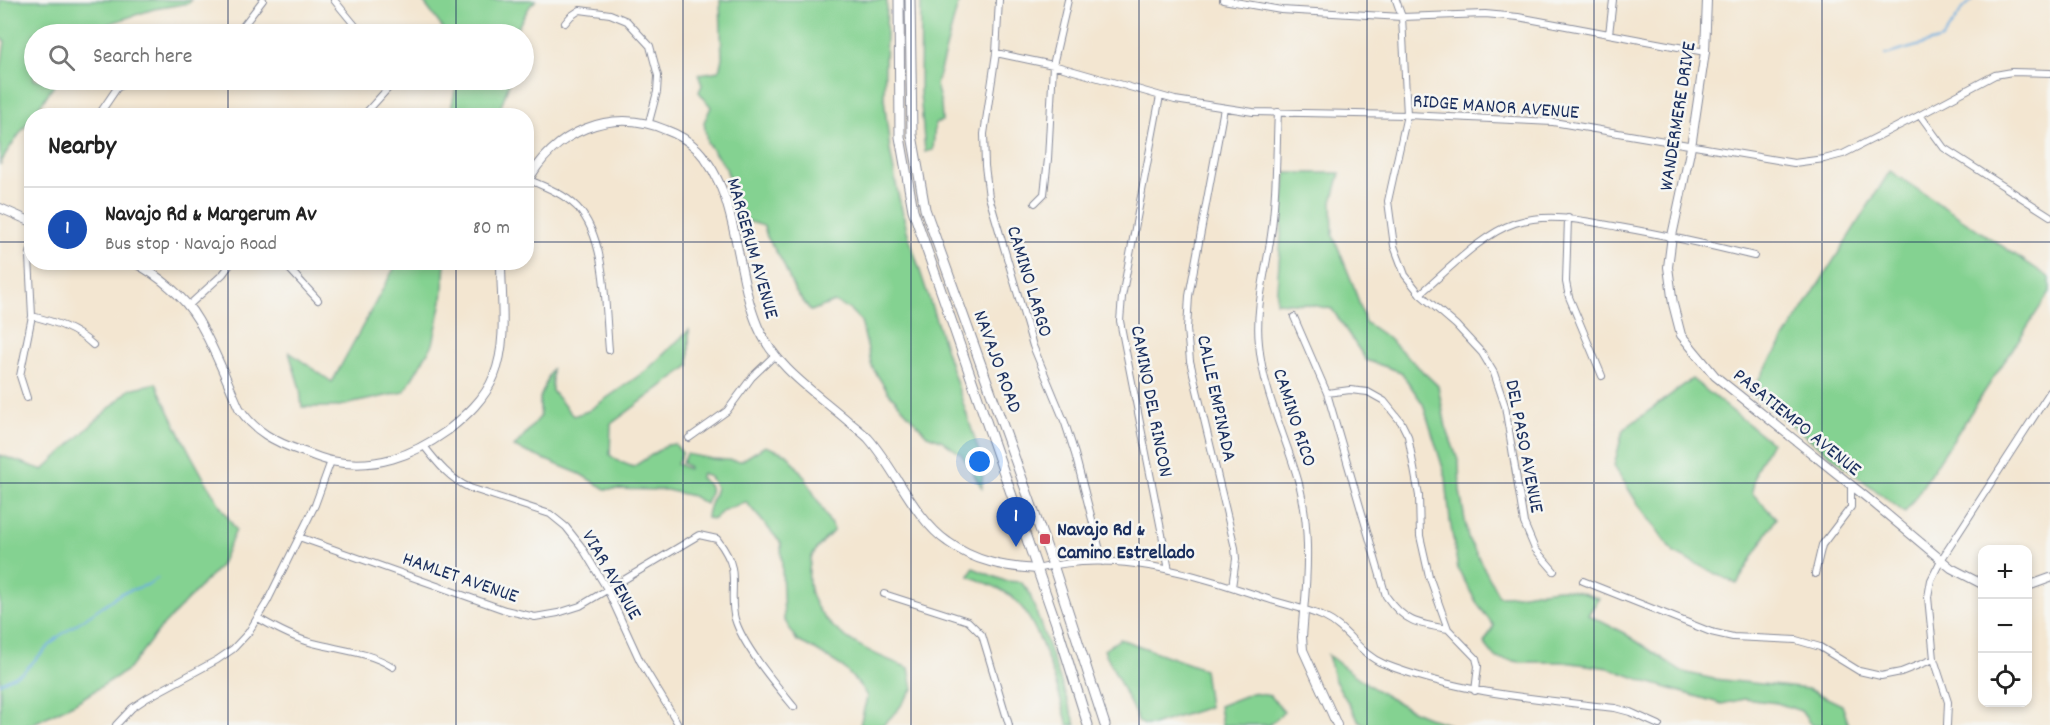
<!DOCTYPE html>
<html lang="en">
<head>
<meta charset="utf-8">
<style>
  body { margin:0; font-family:Dekko,sans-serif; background:#f2f2f2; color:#222 }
  .controls { position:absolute; right:18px; bottom:18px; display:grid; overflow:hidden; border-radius:12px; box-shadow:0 3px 9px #0003 }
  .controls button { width:54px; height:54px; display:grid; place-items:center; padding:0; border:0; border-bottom:2px solid #e0e0e0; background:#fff; color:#222; font:30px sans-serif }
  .you { position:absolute; left:980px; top:462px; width:21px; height:21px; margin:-15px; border:4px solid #fff; border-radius:50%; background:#1a73e8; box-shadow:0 0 0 9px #1a73e833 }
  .badge { display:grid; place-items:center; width:39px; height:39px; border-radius:50%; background:#ea580c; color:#fff; font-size:20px; font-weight:700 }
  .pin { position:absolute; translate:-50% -50px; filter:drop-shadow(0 2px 3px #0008) }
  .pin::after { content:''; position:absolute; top:32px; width:21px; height:18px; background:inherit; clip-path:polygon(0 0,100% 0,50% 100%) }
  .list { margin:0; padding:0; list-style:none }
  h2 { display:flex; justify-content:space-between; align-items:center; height:78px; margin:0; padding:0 24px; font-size:26px }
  h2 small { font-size:20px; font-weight:400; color:#767676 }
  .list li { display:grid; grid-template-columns:39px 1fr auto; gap:18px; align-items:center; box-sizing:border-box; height:84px; padding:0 24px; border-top:2px solid #e0e0e0 }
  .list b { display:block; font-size:22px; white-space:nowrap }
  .list p { margin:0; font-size:20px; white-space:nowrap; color:#767676 }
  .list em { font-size:20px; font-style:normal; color:#767676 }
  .icon { flex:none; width:33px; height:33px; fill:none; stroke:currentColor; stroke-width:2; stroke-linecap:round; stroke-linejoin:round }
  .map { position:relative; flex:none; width:2050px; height:725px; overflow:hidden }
  .search { position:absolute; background:#fff; box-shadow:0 3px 9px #0003; left:24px; top:24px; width:510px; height:66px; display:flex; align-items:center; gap:15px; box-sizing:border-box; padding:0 21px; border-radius:33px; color:#767676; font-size:22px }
  .panel { position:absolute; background:#fff; box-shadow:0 3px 9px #0003; left:24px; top:108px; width:510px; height:162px; border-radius:24px }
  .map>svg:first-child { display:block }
  .green { fill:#84d291; stroke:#508078; stroke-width:1.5 }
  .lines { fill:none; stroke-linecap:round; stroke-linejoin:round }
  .stream { stroke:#6daee1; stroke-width:2 }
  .minor-casing { stroke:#878a98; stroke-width:8 }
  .tertiary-casing { stroke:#878a98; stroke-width:10 }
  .primary-casing { stroke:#878a98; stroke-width:11 }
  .minor { stroke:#fff; stroke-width:6 }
  .tertiary { stroke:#fff; stroke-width:8 }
  .primary { stroke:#fff; stroke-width:9 }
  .grid { fill:none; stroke:#1b2f5e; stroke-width:1.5; stroke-opacity:0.55 }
  .poi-dot { fill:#d1495b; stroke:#f6f6f2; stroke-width:2 }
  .labels { text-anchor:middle; stroke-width:5; stroke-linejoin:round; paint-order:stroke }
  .street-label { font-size:20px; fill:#1b2f5e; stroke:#f6f6f2 }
  .poi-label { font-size:20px; font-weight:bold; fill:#1b2f5e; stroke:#f6f6f2; text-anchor:start }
</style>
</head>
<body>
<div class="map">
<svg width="2050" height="725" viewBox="0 0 2050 725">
  <rect width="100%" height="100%" fill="#f6f6f2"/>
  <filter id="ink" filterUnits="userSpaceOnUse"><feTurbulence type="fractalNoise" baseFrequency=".0167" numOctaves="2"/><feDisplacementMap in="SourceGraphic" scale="12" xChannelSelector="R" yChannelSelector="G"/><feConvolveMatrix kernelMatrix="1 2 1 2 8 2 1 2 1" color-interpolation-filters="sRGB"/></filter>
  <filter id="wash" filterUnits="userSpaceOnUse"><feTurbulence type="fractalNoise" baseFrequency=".008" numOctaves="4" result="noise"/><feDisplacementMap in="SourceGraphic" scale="24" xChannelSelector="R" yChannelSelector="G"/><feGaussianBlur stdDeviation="1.35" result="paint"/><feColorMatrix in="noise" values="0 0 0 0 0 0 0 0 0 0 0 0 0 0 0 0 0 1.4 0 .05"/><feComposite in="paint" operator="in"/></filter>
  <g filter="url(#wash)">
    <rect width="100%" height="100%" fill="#f3e6d1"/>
    <!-- green -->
    <path class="green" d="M0,0H191L189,3L154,9L111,23L90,34H34V80H58L6,153L0,165V75L5,41L0,38Z
      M422,0H536L530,6L514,34H447Z
      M720,0H887L884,98L890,150L898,194L908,234L983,464L982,488L962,455L941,440L927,435L888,392L872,367L861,321L849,309L834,302L811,311L795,291L782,261L767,237L764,226L740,219L726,168L707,143L704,122L711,107L699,92L702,85L698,74L719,71L722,58Z
      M921,0H958V4L936,85L941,103L942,121L935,123L933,150L925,152L920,93Z
      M457,80H510L498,115H450Z
      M1890,171L2050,278V292L1905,513L1750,393Z
      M1286,173H1340L1332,202L1333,235L1354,287L1365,322L1388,338L1438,386L1446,427L1459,463L1460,491L1468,538L1499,596C1522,597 1540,589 1562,589C1573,589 1587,595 1599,598L1588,615L1624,633L1683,672L1714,679L1808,689L1842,705L1849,725H1811L1801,711L1777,703L1744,699L1722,704L1647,682L1609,668L1564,662H1520L1496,658L1484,643L1494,626L1478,605L1458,569L1450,521L1446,478L1423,404L1401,372L1366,360L1332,309L1306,304L1276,302Z
      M397,263H445L442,301L433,344L404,392L335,407H302L300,389L289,352L332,382Z
      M689,330V366L611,424L610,455L618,461L633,467L667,445L675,444L682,453L677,464L688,469L689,467L682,463L686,454L713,459L741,461L765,446L787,454L804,476L834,530C827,538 814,549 811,559C795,620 863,651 909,668L913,689L897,711L883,725H860L867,697L862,688L843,667L812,648L797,641L784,619L781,543L746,502L724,510L714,519L707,518C707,507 714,498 716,487L710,477L702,473L700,478C714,487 712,489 706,504L692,496L667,490L605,489L580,474L514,447L540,417V398L552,368V391L573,416L588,411L647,370Z
      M1692,379L1771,442L1756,470L1752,493L1776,518L1737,584L1674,553L1638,504L1614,466L1623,430Z
      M156,383C179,435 204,482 236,530L220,566L158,631L129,669L75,703L30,725H0V455L43,470L130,389Z
      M973,568L1005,581L1021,582L1029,592L1076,725H1068C1058,691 1041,624 1015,600C1003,588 985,583 969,576Z
      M1120,639L1204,669L1209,707L1153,725H1145L1139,722L1104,650Z
      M1328,655C1364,683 1406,713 1451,725H1366L1359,721L1335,681Z
      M1252,693L1271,696L1284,712L1269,725H1222L1219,706Z"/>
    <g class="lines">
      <!-- stream -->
      <path class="stream" d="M1885,55L1942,39L1963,9L1972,0
        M0,683L23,672L58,637L101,607L122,593L147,585L158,578"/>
    </g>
  </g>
  <g filter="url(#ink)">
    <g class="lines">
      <!-- minor casing -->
      <g class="minor-casing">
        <path id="minor" d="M334,0L362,34
          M999,0L996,53L984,134L985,166L989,197L1033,346L1065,423L1075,454L1103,562
          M1223,0L1281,10L1402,17L1485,14L1518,17L1705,52
          M1396,0L1402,17L1407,115L1388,201L1394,246L1405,275L1420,294L1456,325L1482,353L1494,373L1505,406L1524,523L1535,549L1554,571
          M565,23L571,16L580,10L610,14L627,21L650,46L658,76L657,92L649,122
          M237,34L263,0
          M1609,34L1613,0
          M996,53L1053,65L1175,100L1253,112L1407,115L1553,122L1794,163L1824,159L1843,154L1920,115L1995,75L2012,72L2050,73
          M1160,96L1122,297L1120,321L1169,570
          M1224,108L1189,296L1187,329L1190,361L1235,548L1236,559L1232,587
          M1278,112C1276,153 1277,195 1271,235C1266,271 1255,308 1259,344C1263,391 1285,435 1298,480C1310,522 1308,569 1304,612
          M1920,115L1944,148L2050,216
          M98,116L117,88L133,80
          M363,116L392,84V80
          M529,180C546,187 564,194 577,207C607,238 605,308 609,350
          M1035,203L1044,194L1048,159L1053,65L1068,0
          M1568,218L1566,282L1569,297L1602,376
          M283,262L318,300
          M1420,294C1447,271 1482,234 1515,223C1550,212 1585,221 1619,227C1665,235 1709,245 1754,256
          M188,306L223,274L232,262
          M32,316C55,322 75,328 93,345
          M1294,317L1327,393L1386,596C1404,622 1418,624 1448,629
          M1327,393L1350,390L1368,392L1384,401L1401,422L1408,436L1419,496L1420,536L1429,576L1448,629L1476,658L1478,666L1475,691
          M27,398L20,376L32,316L29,257L32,246
          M689,438L727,411L752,377L775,355
          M424,446C438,464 450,479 470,488L550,514L566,527L581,546L607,589L640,661L677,722
          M299,537L505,610L535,617L558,613L580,606L699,535L717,539C723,547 730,558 732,568C735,585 730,602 735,619C743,646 776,685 794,707
          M1037,569C1115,548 1194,574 1268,599C1286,605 1307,609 1324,617C1348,628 1359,654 1384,664C1458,693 1537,699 1615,708L1630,712L1659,725
          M1815,574L1822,545L1851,507V485
          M1583,581L1711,632L1733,637L1796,640L1820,647L1859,671L1881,676L1901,672L1934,659
          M884,594L968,621L982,635L1009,725
          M258,618C275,628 293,638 313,643C340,650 369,652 393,667
          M116,725L132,708L147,698L217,660L233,649L248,633L267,602L315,505L331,461
          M1947,725L1948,702L1934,659L1928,597L1931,580L1941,560L2050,392"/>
      </g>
      <!-- tertiary casing -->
      <g class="tertiary-casing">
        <path id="tertiary" d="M1707,0L1705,52L1691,147L1672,236L1668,267L1673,304L1681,335L1715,376L1871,501L1951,568L1982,584
          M526,185C552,132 611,106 666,130C677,134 688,140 697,149C740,194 734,271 758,327C775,367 816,393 848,421C854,426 862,432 868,438C895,468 915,520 948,542C975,562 1005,567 1037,569
          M0,208L32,222
          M133,262C158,275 184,296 198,320C214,347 226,379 239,408C254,431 275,442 301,451C311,454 321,459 331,461C375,470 412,456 447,431C466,416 485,399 494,376C508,342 501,299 501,262
          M2028,586L2050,578
          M1304,612L1302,637L1303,650L1337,725"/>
      </g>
      <!-- primary casing -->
      <g class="primary-casing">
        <path id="primary" d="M899,0L900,137L913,210L1058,629L1088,725
          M910,0L912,135L925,209L1053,565L1105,725"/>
      </g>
      <!-- minor -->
      <use href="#minor" class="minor"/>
      <!-- tertiary -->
      <use href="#tertiary" class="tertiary"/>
      <!-- primary -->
      <use href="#primary" class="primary"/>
    </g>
  </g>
  <!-- grid -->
  <path class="grid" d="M228,0V34M456,0V34M683,0V725M911,0V725M1139,0V725M1367,0V725M1594,0V725M1822,0V725M228,80V116M456,80V116M0,242H32M526,242H2050M228,262V725M456,262V725M0,483H2050"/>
  <!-- markers -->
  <rect class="poi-dot" x="1039" y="533" width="12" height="12" rx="3"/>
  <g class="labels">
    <!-- street labels -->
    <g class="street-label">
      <text transform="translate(1496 105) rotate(4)" y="7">RIDGE MANOR AVENUE</text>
      <text transform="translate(1676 116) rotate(-81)" y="7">WANDERMERE DRIVE</text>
      <text transform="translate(754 248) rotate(74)" y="7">MARGERUM AVENUE</text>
      <text transform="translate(1031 281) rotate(73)" y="7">CAMINO LARGO</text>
      <text transform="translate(999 361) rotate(70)" y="7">NAVAJO ROAD</text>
      <text transform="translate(1218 398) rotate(78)" y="7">CALLE EMPINADA</text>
      <text transform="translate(1153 401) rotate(79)" y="7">CAMINO DEL RINCON</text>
      <text transform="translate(1296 417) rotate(72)" y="7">CAMINO RICO</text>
      <text transform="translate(1798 421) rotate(39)" y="7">PASATIEMPO AVENUE</text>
      <text transform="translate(1526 446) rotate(79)" y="7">DEL PASO AVENUE</text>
      <text transform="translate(613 574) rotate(60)" y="7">VIAR AVENUE</text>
      <text transform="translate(461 576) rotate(19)" y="7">HAMLET AVENUE</text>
    </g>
    <!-- poi labels -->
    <g class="poi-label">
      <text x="1057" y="535">Navajo Rd &amp;<tspan x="1057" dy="23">Camino Estrellado</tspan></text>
    </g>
  </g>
</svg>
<div class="controls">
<button>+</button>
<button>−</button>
<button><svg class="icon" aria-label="locate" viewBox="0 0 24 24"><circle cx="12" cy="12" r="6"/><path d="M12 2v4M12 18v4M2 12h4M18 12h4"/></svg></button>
</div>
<div class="you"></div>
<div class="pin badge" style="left:1016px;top:547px;background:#1a4fb4">1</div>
<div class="search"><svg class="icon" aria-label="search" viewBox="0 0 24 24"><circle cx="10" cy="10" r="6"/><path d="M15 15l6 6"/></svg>Search here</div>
<section class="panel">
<h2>Nearby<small></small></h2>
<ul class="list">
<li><span class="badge" style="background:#1a4fb4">1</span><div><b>Navajo Rd &amp; Margerum Av</b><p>Bus stop · Navajo Road</p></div><em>80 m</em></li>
</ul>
</section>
</div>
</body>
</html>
